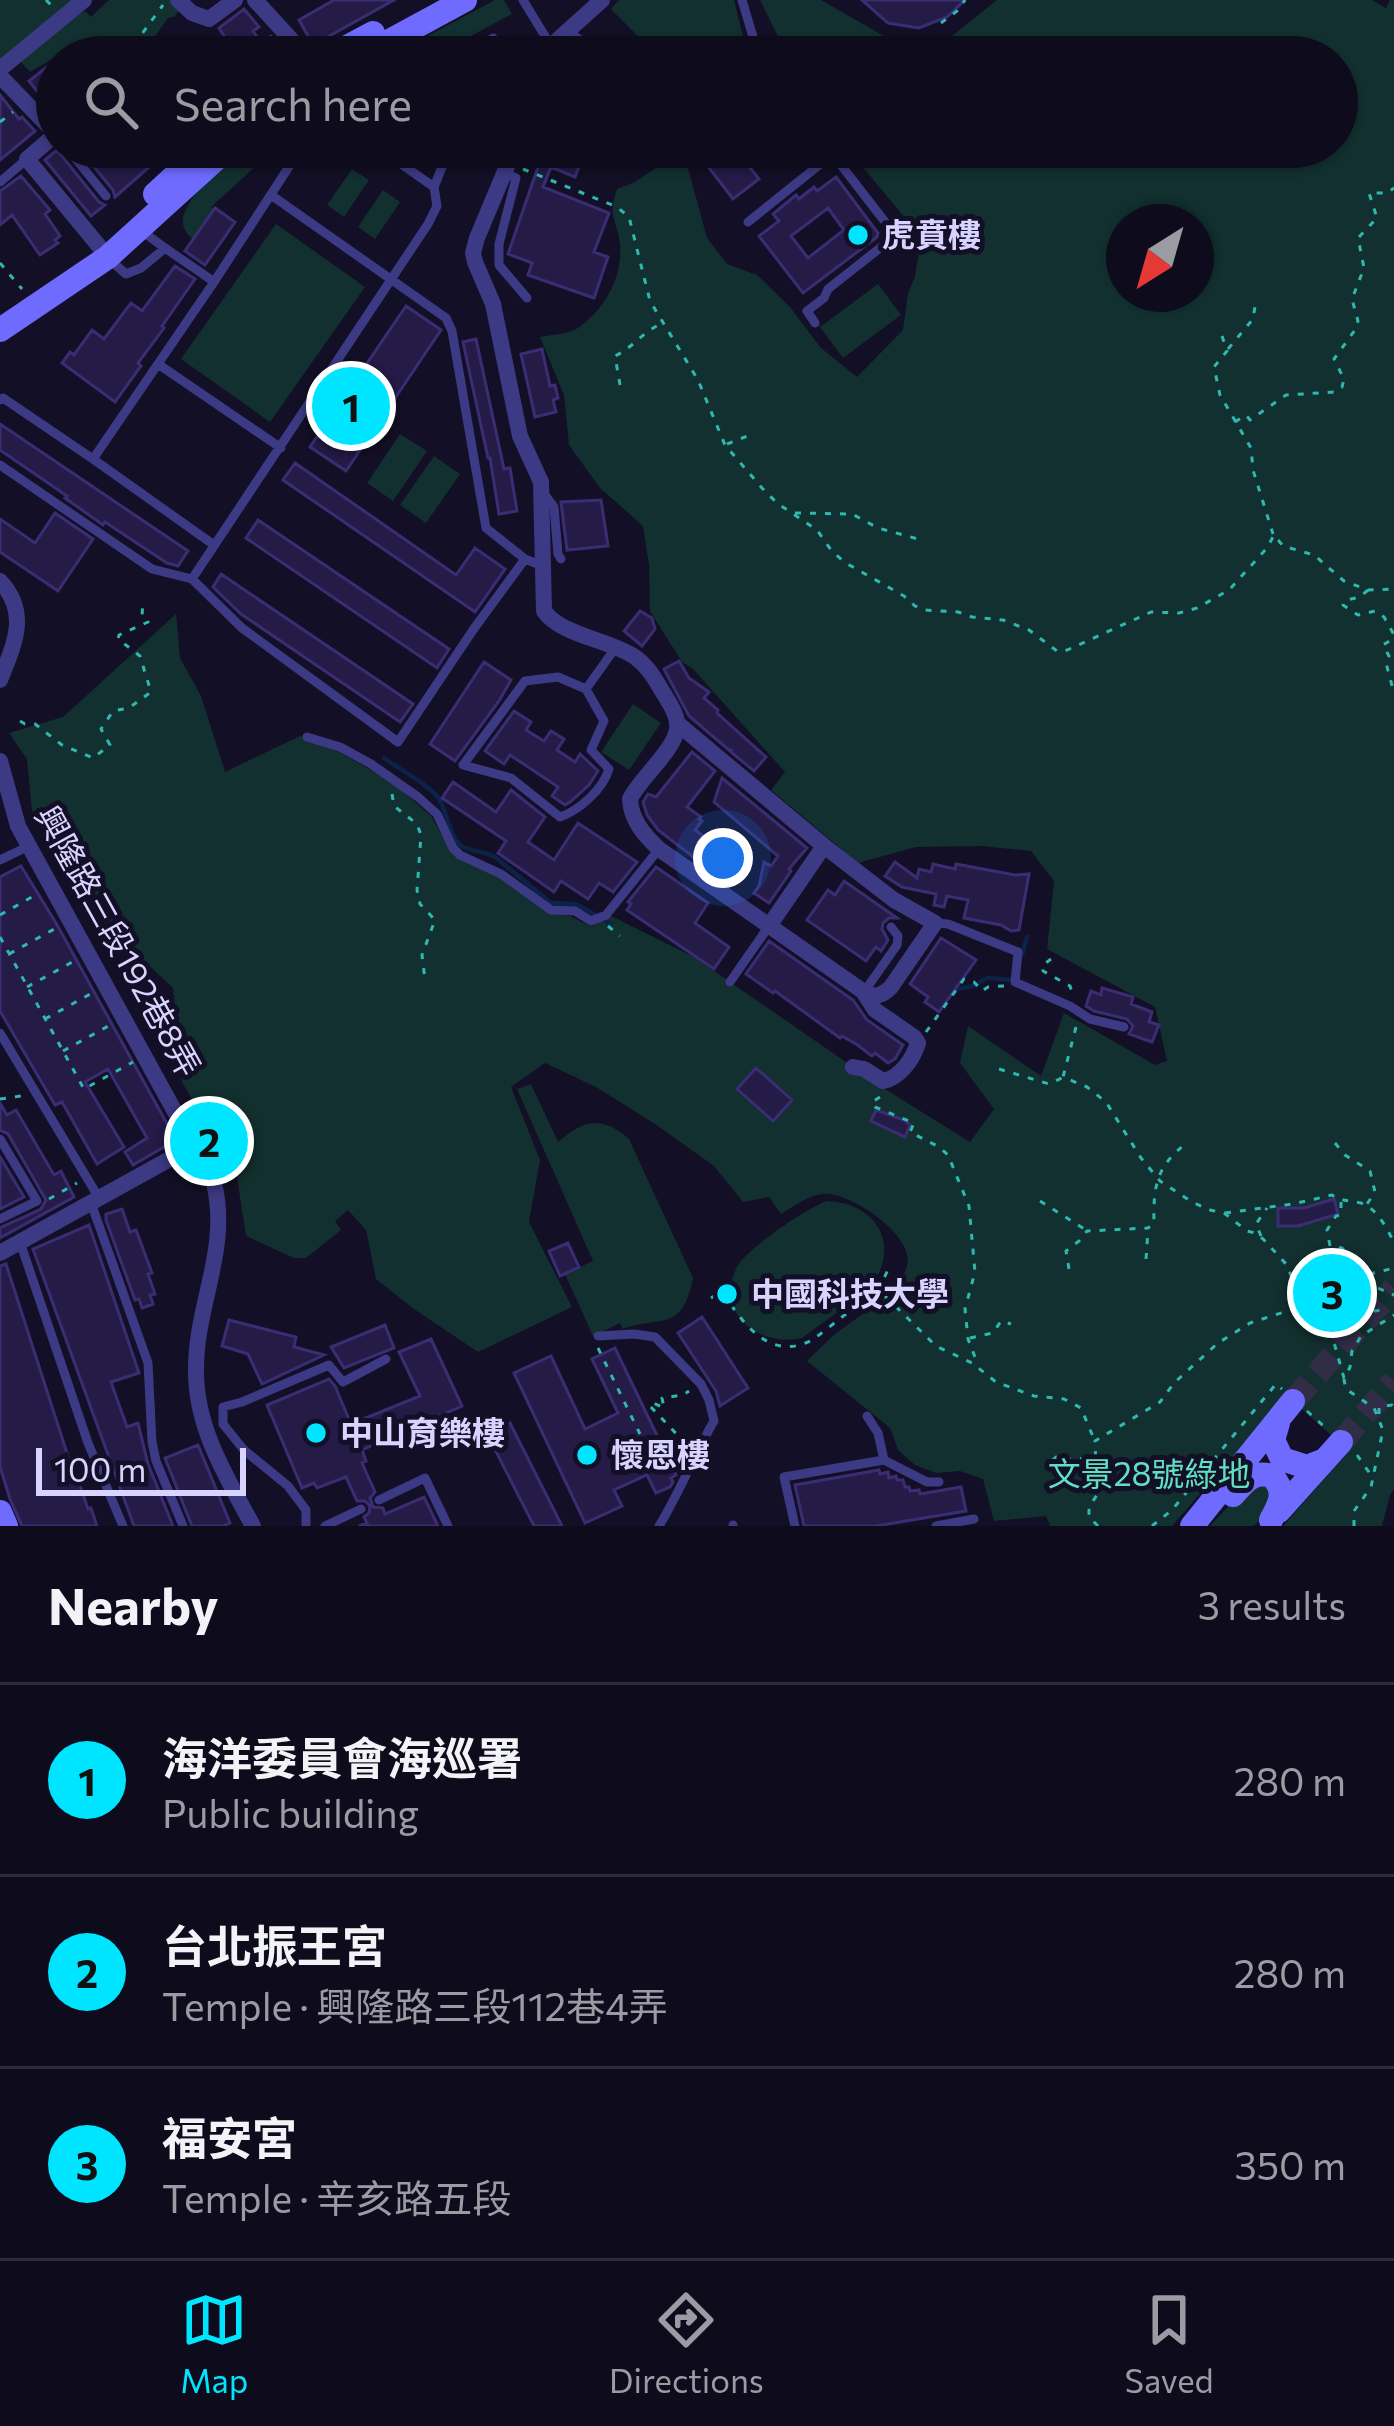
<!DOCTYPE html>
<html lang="en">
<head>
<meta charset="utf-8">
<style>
  body { margin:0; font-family:Commissioner,"Noto Sans TC",sans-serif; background:#1c1929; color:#f1f3f6 }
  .compass { position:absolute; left:1106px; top:204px; width:108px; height:108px; border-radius:50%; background:#0e0b1c; box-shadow:0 3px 9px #0004; rotate:217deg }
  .scale { position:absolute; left:36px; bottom:30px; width:210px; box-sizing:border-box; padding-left:12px; border:6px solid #d9d4ff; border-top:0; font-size:33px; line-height:42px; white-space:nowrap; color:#d9d4ff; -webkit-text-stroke:9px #130f26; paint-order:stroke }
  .you { position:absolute; left:723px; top:858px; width:42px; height:42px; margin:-30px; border:9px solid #fff; border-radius:50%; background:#1a73e8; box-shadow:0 0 0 18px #1a73e833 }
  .badge { display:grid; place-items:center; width:78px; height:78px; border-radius:50%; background:#00e5ff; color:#111; font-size:39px; font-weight:700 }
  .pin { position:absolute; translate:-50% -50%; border:6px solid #fff; box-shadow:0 3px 12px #0006 }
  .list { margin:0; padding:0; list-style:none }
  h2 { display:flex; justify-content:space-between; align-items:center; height:156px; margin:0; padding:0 48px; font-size:51px }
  h2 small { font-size:39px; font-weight:400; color:#9b9ba3 }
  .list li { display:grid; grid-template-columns:78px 1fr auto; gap:36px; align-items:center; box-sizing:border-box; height:192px; padding:0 48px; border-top:3px solid #2e2b3b }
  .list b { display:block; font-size:45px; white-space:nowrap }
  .list p { margin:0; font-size:39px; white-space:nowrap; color:#9b9ba3 }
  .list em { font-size:39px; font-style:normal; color:#9b9ba3 }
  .icon { flex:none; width:66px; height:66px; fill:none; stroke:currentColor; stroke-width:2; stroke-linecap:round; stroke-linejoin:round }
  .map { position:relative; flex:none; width:1394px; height:1526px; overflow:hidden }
  .search { position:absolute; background:#0e0b1c; box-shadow:0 3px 9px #0004; left:36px; right:36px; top:36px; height:132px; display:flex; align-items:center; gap:30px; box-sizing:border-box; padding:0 42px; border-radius:66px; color:#9b9ba3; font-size:45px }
  .sheet { height:732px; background:#0e0b1c }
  nav { display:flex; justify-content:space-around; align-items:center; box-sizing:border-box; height:168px; border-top:3px solid #2e2b3b; background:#0e0b1c; font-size:33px; color:#9b9ba3 }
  nav a { display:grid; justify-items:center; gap:6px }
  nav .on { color:#00e5ff }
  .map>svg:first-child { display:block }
  .green { fill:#12302f; fill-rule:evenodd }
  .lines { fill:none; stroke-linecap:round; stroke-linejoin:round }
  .stream { stroke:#0c2248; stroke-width:4.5 }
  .building { fill:#241b47; stroke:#3b2d73; stroke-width:3; fill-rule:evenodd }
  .secondary-tunnel { stroke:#312d47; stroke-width:24; stroke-dasharray:24 12; stroke-linecap:butt }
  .path { stroke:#2fb8b0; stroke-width:3; stroke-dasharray:6 9; stroke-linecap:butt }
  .lane { stroke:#3d3a85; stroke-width:9 }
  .street { stroke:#3d3a85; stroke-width:16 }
  .secondary { stroke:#6f6bff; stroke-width:24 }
  .poi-dot { fill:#00e5ff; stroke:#130f26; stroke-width:4.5 }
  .labels { text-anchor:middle; stroke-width:10; stroke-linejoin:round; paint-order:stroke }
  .poi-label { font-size:33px; font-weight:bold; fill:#d9d4ff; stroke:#130f26; text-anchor:start }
  .street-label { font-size:33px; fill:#d9d4ff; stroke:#130f26 }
  .park-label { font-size:33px; fill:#5fe0c0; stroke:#130f26 }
</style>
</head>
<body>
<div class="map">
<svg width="1394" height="1526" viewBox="0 0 1394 1526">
  <rect width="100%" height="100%" fill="#130f26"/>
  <!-- green -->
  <path class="green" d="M0,0H74L0,63Z
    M109,0H169L180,10L174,17L168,18L140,57H91L78,44L30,72L19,60L63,21L85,11L91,17Z
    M495,0H504L512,14L432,57H388Z
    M619,0H734L748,57H658L611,9Z
    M760,0H821L898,44L943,43L997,0H1372L1386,8L1390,0H1394V1489L1390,1495L1382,1526H1283L1349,1451L1286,1395L1172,1526H1050L1046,1516L994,1521L983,1479L960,1471L936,1473L915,1465L898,1450L890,1428L807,1361C816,1352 825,1343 834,1335C856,1317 900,1294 907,1266C916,1236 849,1191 823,1194C807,1196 794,1206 781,1214L769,1197L743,1202L714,1166L655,1124L596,1087L545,1063L511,1087L540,1160L529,1222L572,1307L478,1352L414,1309L376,1279L366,1230L348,1210L335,1221L341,1230L306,1258H294L246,1236L237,1177L182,1082L173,988L79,900L83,868L32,812L27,759L9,733L63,717L176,614L180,658L201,696L225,772L300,736L332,748L395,784L431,816L447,844L519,890L547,913L570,916L592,927L609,915L694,957L885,1089L970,1142L994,1109L960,1063L968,1026L1041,1076L1064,1013L1155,1065L1167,1061L1155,1007L1047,949L1054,881L1031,851L981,846L916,847L858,863L771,790L785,772L693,669L682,662L650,611L649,565L643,526L600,488L569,445L564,395L540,337C552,335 568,334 578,328C604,310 623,277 620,245C617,217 607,220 617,189L635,182L683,150L707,238L727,264L757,275L790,307L821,348L857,377L903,330L908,293L915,277L921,237L846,147H1337V57H788ZM1124,222H1196V294H1124Z
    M247,147H277L211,207L219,211L197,243C190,237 182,230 183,220C184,196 229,163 247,147Z
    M352,169L369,180L344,217L327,205Z
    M383,190L400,202L375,239L358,227Z
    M276,224L365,287L270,422L181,359Z
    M878,284L901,315L843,358L820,327Z
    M400,434L427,451L393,501L367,483Z
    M434,456L460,474L426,523L400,505Z
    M633,704L661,723L629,770L601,752Z
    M531,1084L558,1142C584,1120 601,1115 629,1139L693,1278C682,1334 660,1315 623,1329L620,1323L593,1336L565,1274L593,1261L517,1089Z
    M827,1201C879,1203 902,1248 869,1289L802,1338C759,1348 714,1313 737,1267C746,1249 807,1208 827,1201Z
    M1248,1485L1272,1486L1274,1506L1254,1526H1210Z"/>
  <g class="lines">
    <!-- stream -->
    <path class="stream" d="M384,758C399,769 428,784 439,799C447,812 449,833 459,844C467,852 485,851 495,857L551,903L576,904L611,924
      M1022,955L1027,937
      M957,989L973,986L987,978L1012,980"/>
  </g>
  <!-- building -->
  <path class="building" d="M334,0H394L313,45L299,20Z
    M862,0H965L947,17L919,28L888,23Z
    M244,9L259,27L253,31L260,41L271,36L288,57H238L219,28Z
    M57,59V107L44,91L40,95L29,81Z
    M0,95L19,119L22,117L35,131L0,160Z
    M78,147H172L115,197L113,190Z
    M536,147H587L575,177L551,167L543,187L609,213L594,252L608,257L594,298L528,275L532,263L508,254L538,167L532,165L541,159Z
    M693,147H734L759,179L733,199Z
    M57,150L99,202L105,205L91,216L45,160Z
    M21,176L50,210L45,214L60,236L55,240L58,243L40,255L12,215L0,225V191Z
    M836,177L878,233L877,237L803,293L759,236L779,221L773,214L796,195L799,199L814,187L817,191ZM828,208L844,230L808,258L791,236Z
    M215,208L235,222L205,265L185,251Z
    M175,266L195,279L162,326L164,328L138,363L141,366L115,402L62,363L70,352L74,355L92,330L104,339L131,303L142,311Z
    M406,306L441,330L346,471L310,447Z
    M476,339L504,469L510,468L517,511L499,514L490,458H488L463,342Z
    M542,349L550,386L555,385L558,398L553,400L556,412L535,417L521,354Z
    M0,424L188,551L178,566L167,563L105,522L103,525L65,498L67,496L0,450Z
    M295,463L456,575L475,548L505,569L475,612L283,480Z
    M601,500L608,546L567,550L561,502Z
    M55,513L93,539L58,591L0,552V519L35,543Z
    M258,520L449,649L437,668L246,538Z
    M221,574L413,704L400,722L241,614L213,587Z
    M640,611L652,618L655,629L642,646L624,631Z
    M679,661L689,678L709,692L704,698L718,710L717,713L766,757L754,771L731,752L732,749L730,751L689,716L664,669Z
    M484,662L511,680L499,701L455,761L430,744Z
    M514,711L531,722L526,730L544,741L551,731L564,739L557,750L575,762L580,754L598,771L589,785L570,802L565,805L552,796L558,787L510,755L504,764L485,751Z
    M692,752L715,771L687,807L701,817L699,819L702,821L695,830L703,836L698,842L704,846L701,851L707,855L701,863L658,830L647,815L643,802L648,794L656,797Z
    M722,778L807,848L789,869L791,871L769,903L754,893L759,886L764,862L771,866L778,856L714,802Z
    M453,782L496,812L511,790L545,817L528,842L554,860L578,823L637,862L613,892L599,883L588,899L561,881L554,892L498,853L506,841L442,798Z
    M895,862L917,878L919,869L931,872L933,864L955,869L956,864L1015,875L1029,874L1019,930L1011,931L1001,925L964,918L968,900L947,896L944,907L934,905L936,894L902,887L885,876Z
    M21,866L56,923L176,1140L133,1165L125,1152L147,1138L108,1069L85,1082L124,1147L97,1164L62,1102L55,1105L0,1011V877Z
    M656,867L708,903L695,923L729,947L714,969L627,910L631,904L628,902Z
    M844,881L897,918H889L883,923L882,929L888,940L881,951L876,947L866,961L807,920L828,890L835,895Z
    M941,938L976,960L939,1012L925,1002L928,997L910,984Z
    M769,941L853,1000L867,1020L903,1045L895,1059L888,1063L875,1053L872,1056L856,1044L842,1036L840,1038L775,991L773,993L746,974Z
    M1102,988L1133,997L1131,1004L1152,1012L1149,1022L1159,1025L1152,1042L1129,1034L1133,1026L1127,1019L1094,1011L1086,1006L1091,991L1101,995Z
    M756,1068L792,1100L773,1121L737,1089Z
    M0,1103L7,1115L16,1110L54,1175L61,1171L74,1197L0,1238V1228L41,1209L46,1200L8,1134L0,1130Z
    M876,1110L904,1120L910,1125L905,1137L871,1121Z
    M0,1157L24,1197L0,1209Z
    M1334,1199L1338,1214L1298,1226H1278V1208H1304Z
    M122,1209L130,1232L136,1230L152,1273L148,1274L155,1294L150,1295L153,1304L142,1308L139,1299L135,1300L106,1220V1214Z
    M89,1225L139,1373L111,1382L127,1427L138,1423L148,1464L173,1526H134L33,1249Z
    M568,1243L579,1267L560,1276L549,1251Z
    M6,1264L75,1478L77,1477L88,1509L91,1508L97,1526H22L10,1499L0,1467V1266Z
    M1338,1278L1351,1293L1335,1305L1333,1302L1324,1304L1317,1296Z
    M702,1317L748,1388L720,1406L716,1391L678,1333Z
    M229,1320L296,1337L294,1347L324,1355L262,1384L248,1354L222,1346Z
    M385,1325L394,1348L344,1368L331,1347Z
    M431,1339L462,1406L362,1450L366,1461L362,1463L375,1492L370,1498L373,1507L383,1508L385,1514L424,1497L438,1526H359L367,1523L364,1517L369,1513L370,1506L365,1501H357L346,1477L317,1488L314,1483L302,1488L267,1405L329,1379L335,1386L351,1424L420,1396L399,1352Z
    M615,1348L676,1475L671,1478L673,1482L670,1487L656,1493L647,1475L614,1490L622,1506L585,1523L514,1373L551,1356L585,1429L618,1413L592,1359Z
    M510,1423L562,1526H534L487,1434Z
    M198,1445L230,1523L223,1526H192L165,1458Z
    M879,1470L880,1474L888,1472L889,1478L896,1476L897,1480H903L905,1487H909L910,1491L919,1490L920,1494L961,1487L966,1511L876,1526H804L795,1485Z"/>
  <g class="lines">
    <!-- secondary-tunnel -->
    <path class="secondary-tunnel" d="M1293,1401L1394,1288
      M1341,1442L1394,1381"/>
    <!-- path -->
    <path class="path" d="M46,0L51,5
      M941,23L957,11L965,0
      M125,57L163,5
      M0,122L13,112
      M523,169L617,207L629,217L650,301L698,380L725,445L762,488L777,503L817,530L831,550L844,562L904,596L915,606L924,610L958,612L972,617L1003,620L1029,630L1057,651H1065L1151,612L1179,613L1197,608L1229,590L1267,548L1274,535L1283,546L1314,555L1344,581L1368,590L1394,589
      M0,263L22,289
      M1222,336L1227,351L1214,367L1220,395L1251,448L1253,470L1273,534
      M1228,349L1253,319L1256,300
      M620,385L615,356C634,347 642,332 661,324
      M1235,422L1246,415L1250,420L1286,395L1335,392L1342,387L1344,379L1334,359L1355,330L1358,321L1352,299L1364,268L1358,238L1377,218L1369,193H1387L1394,188
      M727,444L755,433
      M795,513L852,514L878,528L918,539
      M1368,590L1360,597L1346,600L1343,605L1358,615L1375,611L1384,617L1393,633L1391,640L1383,645L1389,656L1386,663L1394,693
      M20,721L25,724H35L62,745L93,758L110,745L101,729L113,711L129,708L151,692L140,656L118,639L119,635L148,622L142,616L143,601
      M392,794L394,806L417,824L421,835L417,890L420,904L435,920L422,955L425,980
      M0,915L39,893
      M608,926L620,936
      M0,937L84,1089L133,1062
      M9,954L58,927
      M1051,959L1042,966L1043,971L1070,986L1072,992
      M27,987L76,960
      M45,1019L94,992
      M1076,1027L1063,1077L1087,1087L1106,1102L1141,1158L1160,1181L1192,1202L1210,1210L1224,1213L1247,1231L1255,1233L1263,1239L1287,1265L1293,1281L1313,1300
      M926,1032L964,979L974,982L982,991L988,987L1004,986
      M63,1051L112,1024
      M999,1069L1049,1084L1062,1078
      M880,1097L872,1102L875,1107L914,1123L910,1132L939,1147L948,1155L969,1206L975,1272L965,1309L968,1339L975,1357L972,1363
      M0,1099L21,1096
      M1335,1143L1345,1155L1370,1171L1375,1192L1367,1204
      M49,1199L77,1183
      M1040,1201L1086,1230
      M1341,1202V1215L1336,1216L1327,1230L1330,1246L1342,1248C1350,1257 1353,1269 1362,1276L1394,1268
      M1225,1213L1293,1204L1332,1195C1343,1202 1349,1200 1361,1203C1378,1209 1386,1228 1394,1242
      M1261,1236L1256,1224L1267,1208
      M1146,1259L1148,1230
      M1069,1269L1066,1251L1079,1241L1087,1231L1148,1228L1154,1223C1153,1185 1157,1165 1188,1142
      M885,1296L936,1346L972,1363L996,1382L1034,1396L1064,1399L1081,1408L1094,1439
      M711,1298L722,1291C741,1321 769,1363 812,1340C822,1333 833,1324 842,1317C861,1303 880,1292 888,1269
      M1307,1304L1316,1298L1312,1294L1330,1279L1349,1285L1360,1283L1373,1286L1394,1295
      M1314,1304L1376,1311L1380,1310L1375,1303L1373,1290
      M1314,1304L1333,1339L1344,1378
      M970,1338L993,1333L1001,1321L1011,1324
      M598,1348L640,1434
      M1307,1411L1327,1429
      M1379,1414V1407L1392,1405L1394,1408
      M686,1444L649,1405L653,1403L664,1408L662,1398L683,1395L689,1391
      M1357,1455L1373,1478
      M1052,1461L1056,1457C1068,1462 1080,1457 1094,1459
      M1098,1526L1089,1517V1507L1097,1495L1095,1441L1160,1402L1174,1383L1218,1343L1250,1323L1306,1305
      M1152,1526L1172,1510L1276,1384L1282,1389
      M1354,1526V1511L1371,1487L1383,1430L1374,1408L1346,1389L1344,1380L1350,1367L1352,1351L1361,1336L1394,1315"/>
    <!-- lane -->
    <path class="lane" d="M523,0L551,46
      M742,0L759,57
      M569,32L604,57
      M463,57L493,38
      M486,57L493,38
      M66,147L106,196
      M377,147L434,187
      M755,147L765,160L781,147
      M515,148L532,156
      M504,173L516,178L499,244V265L527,298
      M0,182L27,159
      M271,195L446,318L452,331L486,528L525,559L543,566
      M748,222L833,154
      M141,230C164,249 190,264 214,282
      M110,260L126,274L141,268L164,249
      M815,323L807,311L824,298L828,289L885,244L889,227L827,147
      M158,364L281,448
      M0,400L3,398L93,459L214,282L292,162L322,147
      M93,459L214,545
      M0,465L152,569L192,579L428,224L437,206L434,187L450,147
      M542,491L554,507L558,554L561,559
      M192,579L242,628L398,742L473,630L525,559
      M586,689L604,721L591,750L609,769C603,789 580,810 560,817L511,778L463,765L525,681L558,677L586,689L616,647
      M307,737L340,747L371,764L418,797L437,814L453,848L460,855L501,874L551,910L575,911L591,921L606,915L659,849
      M0,860L27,847
      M935,923L948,924L1018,952L1015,982L1070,1006L1090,1019L1124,1027
      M730,982L769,926
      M864,992L897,945L898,936L891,927
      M0,1033L99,1198
      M0,1139L37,1201L0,1219
      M91,1203L148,1363L152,1442L156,1461L183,1526
      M20,1242L88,1443L123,1526
      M598,1336L634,1334L655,1337L701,1384L709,1400L714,1421C694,1455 680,1492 659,1526
      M867,1416L878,1433L884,1460
      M379,1500L425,1478L448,1526
      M306,1526V1510L288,1486L244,1450L223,1424V1407L242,1402L329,1365L343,1382L386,1359
      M325,1526L361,1509
      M733,1526V1525
      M795,1526L784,1477L884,1460L927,1482H939
      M936,1526L974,1519"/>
    <!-- street -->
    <path class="street" d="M178,0L192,13L209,19L235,0
      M255,0L297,46L304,57
      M548,57L551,46L602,0
      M0,69L84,0
      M0,76L56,134L27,159L108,257
      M515,147L477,238L473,253L475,262L493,304L520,436L541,482L544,611C560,635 610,640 635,657C649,667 656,681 664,694C670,704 679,717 677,729C674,751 640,778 630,799C631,820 644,835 659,849L864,992C875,998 882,996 891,987L935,923L894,900L824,846L769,926
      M0,581C30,613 14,645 0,680
      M677,723L824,846
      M0,761L18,826L214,1183C230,1249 196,1304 196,1369C195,1427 226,1476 253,1526
      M853,1067L864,1069L883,1081C900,1078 913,1059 918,1043L914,1037L875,1010L864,993
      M0,1253L195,1145"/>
    <!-- secondary -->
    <path class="secondary" d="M328,57L373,33
      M360,57L465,0
      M155,194L206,147
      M0,330L108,257L229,147
      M1278,1423L1273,1440L1282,1459L1307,1467L1325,1460
      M1233,1495C1245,1482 1253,1470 1272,1476C1287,1492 1280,1503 1271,1520
      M1279,1511L1341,1442
      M0,1512L6,1526
      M1192,1526L1293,1401"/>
  </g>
  <!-- markers -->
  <g class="poi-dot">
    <circle cx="858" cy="235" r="12"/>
    <circle cx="727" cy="1294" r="12"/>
    <circle cx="316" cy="1433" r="12"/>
    <circle cx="587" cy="1455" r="12"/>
  </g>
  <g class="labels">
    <!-- poi labels -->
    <g class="poi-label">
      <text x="882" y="247">虎賁樓</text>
      <text x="751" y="1306">中國科技大學</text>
      <text x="340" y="1445">中山育樂樓</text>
      <text x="611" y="1467">懷恩樓</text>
    </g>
    <!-- street labels -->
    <g class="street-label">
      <text transform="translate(118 941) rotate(61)" y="12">興隆路三段192巷8弄</text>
    </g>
    <!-- park labels -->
    <g class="park-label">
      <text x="1149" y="1486">文景28號綠地</text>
    </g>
  </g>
</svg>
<svg class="compass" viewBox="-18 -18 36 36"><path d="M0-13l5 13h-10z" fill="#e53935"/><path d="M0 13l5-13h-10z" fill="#9b9ba3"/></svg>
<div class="scale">100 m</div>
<div class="you"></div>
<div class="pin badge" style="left:351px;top:406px">1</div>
<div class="pin badge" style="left:209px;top:1141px">2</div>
<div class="pin badge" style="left:1332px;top:1293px">3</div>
<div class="search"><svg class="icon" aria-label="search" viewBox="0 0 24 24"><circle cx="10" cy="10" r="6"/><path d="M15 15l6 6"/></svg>Search here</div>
</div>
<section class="sheet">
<h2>Nearby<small>3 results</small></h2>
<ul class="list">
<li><span class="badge">1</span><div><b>海洋委員會海巡署</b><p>Public building</p></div><em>280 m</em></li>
<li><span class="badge">2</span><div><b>台北振王宮</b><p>Temple · 興隆路三段112巷4弄</p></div><em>280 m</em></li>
<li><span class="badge">3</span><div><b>福安宮</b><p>Temple · 辛亥路五段</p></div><em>350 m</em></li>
</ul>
</section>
<nav>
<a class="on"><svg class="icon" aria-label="map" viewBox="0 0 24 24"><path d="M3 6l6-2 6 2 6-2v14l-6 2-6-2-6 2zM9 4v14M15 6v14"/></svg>Map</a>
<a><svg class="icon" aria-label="directions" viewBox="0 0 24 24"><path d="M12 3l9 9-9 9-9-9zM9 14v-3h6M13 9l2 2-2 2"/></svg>Directions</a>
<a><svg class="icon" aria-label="saved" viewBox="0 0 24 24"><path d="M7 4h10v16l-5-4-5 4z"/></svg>Saved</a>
</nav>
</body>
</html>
